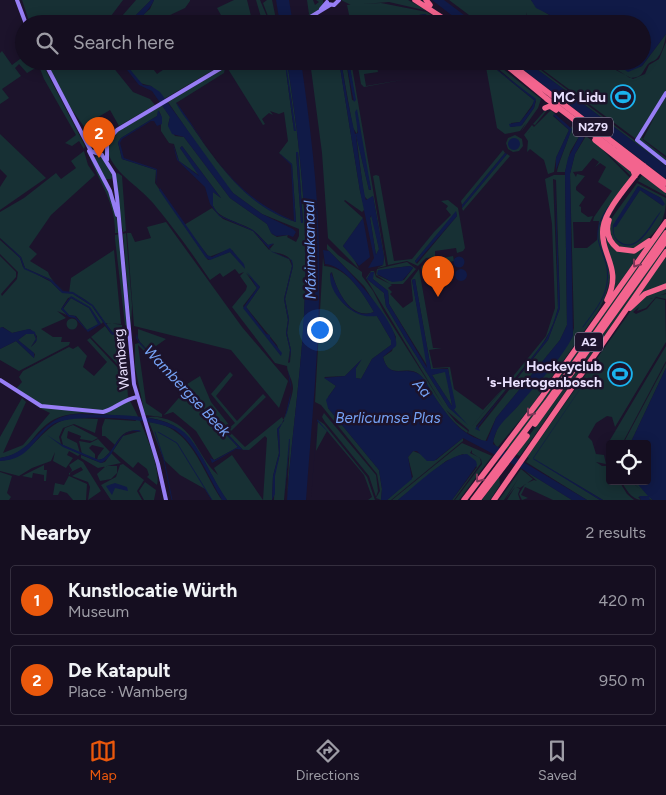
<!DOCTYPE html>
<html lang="en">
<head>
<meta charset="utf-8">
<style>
  body { margin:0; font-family:Figtree,sans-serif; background:#1e1729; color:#f1f3f6 }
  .controls { position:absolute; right:15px; bottom:15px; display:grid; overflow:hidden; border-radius:5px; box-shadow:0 2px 12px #0003 }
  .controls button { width:45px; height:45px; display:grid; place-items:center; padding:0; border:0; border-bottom:1px solid #342e3e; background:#150e20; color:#f1f3f6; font:25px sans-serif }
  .you { position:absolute; left:319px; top:329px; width:18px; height:18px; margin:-12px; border:4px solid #fff; border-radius:50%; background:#1a73e8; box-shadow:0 0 0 8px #1a73e833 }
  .badge { display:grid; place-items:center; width:32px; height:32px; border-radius:50%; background:#ea580c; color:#fff; font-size:16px; font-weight:700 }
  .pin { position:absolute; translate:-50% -41px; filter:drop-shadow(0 1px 2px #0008) }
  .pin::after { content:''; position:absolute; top:26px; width:18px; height:15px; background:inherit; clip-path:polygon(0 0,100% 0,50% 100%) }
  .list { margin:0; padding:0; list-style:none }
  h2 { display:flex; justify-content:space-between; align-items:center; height:65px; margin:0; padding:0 20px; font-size:21px }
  h2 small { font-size:16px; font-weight:400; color:#9d9ca5 }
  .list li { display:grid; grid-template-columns:32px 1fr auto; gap:15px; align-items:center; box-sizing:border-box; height:70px; margin:0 10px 10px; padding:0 10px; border:1px solid #342e3e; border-radius:5px }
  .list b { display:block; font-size:19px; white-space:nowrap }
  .list p { margin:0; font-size:16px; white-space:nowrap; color:#9d9ca5 }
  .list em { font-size:16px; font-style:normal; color:#9d9ca5 }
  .icon { flex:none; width:28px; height:28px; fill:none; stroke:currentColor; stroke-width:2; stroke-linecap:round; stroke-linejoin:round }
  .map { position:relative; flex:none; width:666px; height:500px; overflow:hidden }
  .search { position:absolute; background:#150e20; box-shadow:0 2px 12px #0003; left:15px; right:15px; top:15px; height:55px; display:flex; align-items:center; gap:12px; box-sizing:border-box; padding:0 18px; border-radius:28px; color:#9d9ca5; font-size:19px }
  .sheet { height:225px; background:#150e20 }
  nav { display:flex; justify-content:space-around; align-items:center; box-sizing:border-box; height:70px; border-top:1px solid #342e3e; background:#150e20; font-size:14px; color:#9d9ca5 }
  nav a { display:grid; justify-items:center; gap:2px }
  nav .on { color:#ea580c }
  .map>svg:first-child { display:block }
  .green { fill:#173034; fill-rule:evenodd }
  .water { fill:#101a47; fill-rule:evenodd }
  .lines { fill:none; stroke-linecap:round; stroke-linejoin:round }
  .stream { stroke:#101a47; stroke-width:1 }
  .secondary { stroke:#977ef5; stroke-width:4 }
  .highway { stroke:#f3648e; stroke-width:5.5 }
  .highway-bridge { stroke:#f3648e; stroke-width:5.5 }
  .oneway { stroke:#7d3758 }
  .labels { text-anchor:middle; stroke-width:5; stroke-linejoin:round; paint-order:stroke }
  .shield { fill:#1c132b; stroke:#aba2be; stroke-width:1 }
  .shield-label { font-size:12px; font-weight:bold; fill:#e8dffd }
  .poi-label { font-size:14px; font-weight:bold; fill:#e8dffd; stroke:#1c132b; text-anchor:end }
  .street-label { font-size:14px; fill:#e8dffd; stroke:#1c132b }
  .water-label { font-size:15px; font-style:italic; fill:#75a2f5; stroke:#1c132b }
</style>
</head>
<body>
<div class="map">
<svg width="666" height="500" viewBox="0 0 666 500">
  <rect width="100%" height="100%" fill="#1c132b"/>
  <!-- green -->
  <path class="green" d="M22,0H123L105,24H30Z
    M136,0H151L127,24H115Z
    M154,0H190V1L185,8L151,24H132L150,9Z
    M234,0H247L253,24H226L217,8Z
    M256,0H260L270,24H263Z
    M267,0H272L277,24H271L263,3Z
    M307,0H313L315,5L319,2L316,0H323V7L307,18L309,14Z
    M341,0H408L428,11L389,2L351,5Z
    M449,0H531C539,8 548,16 558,19L560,24H528L526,12V24H481Z
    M381,3L427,12L444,24H439L425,14L369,24H351L347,5Z
    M425,16L437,24L424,19L384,24Z
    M666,34C666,39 662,53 658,57C656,61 651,61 648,64C641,73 644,77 630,78L608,64V61C620,63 629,72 642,66Z
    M666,42V91L636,139L531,61H607L608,66L633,79L645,74L649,65L659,59Z
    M2,51L12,65L24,56V61H41L85,146L84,149L79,141L72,146L65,143L76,135L44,79L39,66L27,73L19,64L15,68L21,76L2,89L9,98L0,104V53Z
    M46,61H108L133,92L150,99L155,105L119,126L110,110L85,125L92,134L90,135L67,103Z
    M123,61H147L157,74L176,61H190L192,64L197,61H210L215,69L164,99L151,86L140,83Z
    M235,61H287C299,138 308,215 305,292C303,362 292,430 287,500L290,439L284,500H274L275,471L280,454L279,429C283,423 293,396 293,388C293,380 287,373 287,366L275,363L232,307L246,290L247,286L240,276L244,272L239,274L235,269L223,277L220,273L210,280C192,253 173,227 153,203C138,185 111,172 107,148L117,132L162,105L170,117L168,125L175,136L184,137L230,198L267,224L272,234L277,237L288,235L287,237L296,242L299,236V229L262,214L233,193L220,178L168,102L225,68L224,73L176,103C209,150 238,203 296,222L292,164L279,153L288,141L284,112L279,114L270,111L273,115L269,113L262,119L265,124L263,125L228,69ZM285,63L292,103L294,131ZM159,111L161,115V131L169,143L174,144L179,161L200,176L180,148L182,146L221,198L213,192C206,218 235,219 251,229C258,233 263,240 268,245L274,244L269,250L253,231L223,219L212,208L184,225L209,257L227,250H232L245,268L230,252L208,260L155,183L156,170L122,159L118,143L121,138L157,116ZM298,152L303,222H301L296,153ZM273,252C282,254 291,255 293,266L285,299L289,319L287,333L291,350L290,362L288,363L290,350L286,333L288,320L284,299L292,266L289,259ZM246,273L260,287L246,307L277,345L281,356L243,306L257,288Z
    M310,61H339L360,191L365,209L362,212L345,200L344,201L363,218L343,246L352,255L359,269L328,238L322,153Z
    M341,61H346L352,100L355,101L349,61H351L386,266L377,268L383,265L384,257L373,196L368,200L364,196L356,134L369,190H371L358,127L357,134L353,128Z
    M357,61H361L363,70L377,67L378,72L364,74L366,86L407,79L364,87L361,84Z
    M482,61H486L535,101L520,122L511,123V127L522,125L534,108L536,101L489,61H493L541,99L538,108L521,132L526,123L520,131L505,134L497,128L486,67Z
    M526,61H529L666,164V166Z
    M666,97V156L643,139L656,114L642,137L643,140L666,158V161L639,142V137Z
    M550,107L631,170L632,177L600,146L553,109H548L535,125L533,124L547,108Z
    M551,110L555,114L553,116L569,130L556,158L554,172L548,174L544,160L530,149L527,152L528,141L524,135L532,125L534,127L528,133Z
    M571,126L580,135L570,152L565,172H557C559,160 572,133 571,126Z
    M0,134L46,178L0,210V187L7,176L0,169Z
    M515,135L522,139L523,146L519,151L513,152L508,149L506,143L508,138Z
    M586,136L601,148L631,179L603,219C608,255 618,279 597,313L530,408L497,448L493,441L499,424L517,407L571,339L574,328L570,174L575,154ZM593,158L599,162L595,167L600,163L606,167L598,182L612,191L594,217L593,221H599L597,240L587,248H574L573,222H590L593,216L588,217L581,212V207L579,206L585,197L576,190V187L585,176L577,174L576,177L573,172L582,171Z
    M503,150L505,153L462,205L461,201Z
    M84,151L88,165L95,175L51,215L29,247L37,254L30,261L48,272C50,279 59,287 65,292L52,280L25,268L21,257L0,238V212L24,198L56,173L61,179L76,168L71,161Z
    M88,152L110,191L120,233H115C116,201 97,180 88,152Z
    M100,154L113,176L111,179H106L94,158Z
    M507,154L510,156L463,211L462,208Z
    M118,173L122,176L126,231L123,232L114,175Z
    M376,175L379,176L394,261L412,259L434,232L451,215L446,209L448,206L441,201L448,200L458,208L465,248L463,251L457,253L456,248L435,251V257L426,258L418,266L407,261L388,265L373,176ZM456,212L457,216L417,264L415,261Z
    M554,175H565L567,325L560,340L496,418L485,442L468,433L469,430L546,336L555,308L552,224L545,179ZM553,179L556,180L560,308L548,340L516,380L515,378C533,356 552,337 558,308ZM512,382L513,385L478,429L476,426Z
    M642,175L666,192V196L638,181Z
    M637,183L666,198C666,225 654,236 631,250L616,245L609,233L611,219ZM638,186L661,198L663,206L640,190L616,226H614Z
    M624,193L609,218L606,233L624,252L648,243L609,297L611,290L604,230L611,213Z
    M372,215L379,249L376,255L370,218Z
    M166,222L242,327L288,381L279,408L231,350L134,326L127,233H131L135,242L151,238L147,227Z
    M666,225V229L539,410L508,450L506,449Z
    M126,233L132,305L131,327L123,234Z
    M120,234L127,326L125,325L115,239V235Z
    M0,240L20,258L23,267L51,282L60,291L73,294L92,306L103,322L101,324L91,309L72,297L68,298L61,309L67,315L57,311L66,318L41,329L53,337H62L61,342H70L69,345L19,371L0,360V349L16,341L34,358L35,354L18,340L26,334H34L36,339L31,347L36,342L37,336L30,329L12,333L3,327L0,328V256L16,272V277L1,294L2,296L17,279L18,272L0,254Z
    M327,244L338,255L362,272V276L373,291L384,312L444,407L366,278L371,271H374L376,277L392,285L388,288L392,292L390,294L403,308L413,301L411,280L419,269L433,348H442L429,350L433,368L450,367L454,389L483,410L508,383L469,430L446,410L456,422L468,431L467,433C451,422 442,408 431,392C428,387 425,379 420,375C407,363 389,382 383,357L392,351L396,337L394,333L364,286L327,249ZM371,272H373V279L388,291L389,304L428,367L412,280L415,279L431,369L448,368L454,410L461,418L449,408L405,338L386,306L384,293L367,279Z
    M666,244V249L520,456L516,454Z
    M114,250L121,324L105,323C96,309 86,296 69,293L71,278Z
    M666,255V285L637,299Z
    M453,256L454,261L432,266V270L422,272L421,267L427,261Z
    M323,257L324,266C347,267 364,294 374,312C351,321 336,290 332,272L330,274C336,301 349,316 377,316L391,340V345L372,359L361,379L356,378V368L361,360L345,376L324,377L336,386L328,397V408L379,470L382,489L381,500L376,498L380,491L377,474L321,405L315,402Z
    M407,262L416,269L403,284H390L376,275L377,269ZM410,266L413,268L404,280L390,281L377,275L392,268Z
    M666,289V293L650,299H651C656,296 661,295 666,294V299L656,297L646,308L637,311L639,307L633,312L636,314L647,309L656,298L665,300L666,342L615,427L612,417L607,416L596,423L588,437L592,441L596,454L604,455L606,464L596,462L602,466H610L609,481H619L627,494L634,500H603L544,465L600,500H587L526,462L529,458L527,457L632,309L646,296Z
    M71,298L89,308L99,324L87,330L76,316L69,315L63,309Z
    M66.5 324a5.5 5.5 0 1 1 11 0a5.5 5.5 0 1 1-11 0Z
    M109,323L122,325V333L114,334L106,324Z
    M105,326L111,334H123L126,368L119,366L91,337Z
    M135,329V344L139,343L142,345L238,447L214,460L196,431L173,412L164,415L184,392L138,345L146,403L162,414V417L145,415L135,367Z
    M138,329L166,339L156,346L152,344L151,347L184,386L200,376L211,402L230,426L228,428L206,408L228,429L235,423L211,394L230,372L233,375L216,396L237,421L263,394L266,397L230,432L245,447L282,417L284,421L277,429L279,453L273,476L272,500H227C203,466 195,422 148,418C151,416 157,417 162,418C195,425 196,456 218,475L214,468L232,455L263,500L267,438L265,436L249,450H243L140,342L138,338Z
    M90,338L119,369L126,370L128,397L107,410L97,411L37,404L15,390L22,382L19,377L23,371L69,347L73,349L78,346L87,356L83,367L94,376L107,362L87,340Z
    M666,346V361L622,444H610V451L607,453V445Z
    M666,363V368L630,444H623Z
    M446,371L452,405V406L432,375Z
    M22,398L26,402L3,453L23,445L50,413L36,406L100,413L130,401C139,416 162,468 157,485L147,477L149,475L147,469L138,462L133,468L113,451L123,436L141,431C127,429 121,434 115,445L105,436H102V427L105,419L136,421L135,417C111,416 78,408 55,419C31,431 33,453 0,458V437Z
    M324,413L376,475L378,491L376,497L369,476L325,422L322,417Z
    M74,418L98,419L95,433L74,424L63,428L59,437L61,444L57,442L80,454L78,456L69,451L67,455L73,458L66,468L53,461L55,452L51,461L32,468L19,476L0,471V461C36,458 40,421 74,418Z
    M318,420L324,424L367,477L375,500H368L372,497L364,475L327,431L316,451Z
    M149,422C192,426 201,470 222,500H212L205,489L180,475L164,460Z
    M73,425L98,438L92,441L80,439L81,436L68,431L67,438L77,443L80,453L63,445L61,437L65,428Z
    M463,438V441L391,500H387L413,477L408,457L413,451L436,460Z
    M98,439L110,452L103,459L97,460L98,456L104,448L92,445L89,448L95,454V460L82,454L79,441L90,443Z
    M462,443L492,456L459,500H455L482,464L481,459L472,453V450L470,453L480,458L481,463L454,500H452L477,467L463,454L446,461L398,500H392Z
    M111,453L121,463L98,468L81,458V455L101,463L105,462Z
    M78,459L83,462L101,491L88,500L90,487L88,482L72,476L83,470L81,467L69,473V476L87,484L86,500H73L67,493L60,491L58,495H53L55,483L64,485L72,470L69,465Z
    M123,464L144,480L137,491L142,500H111L101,485L116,477L120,465Z
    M44,465V470H47L46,481H44V475L33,473L32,478L22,476Z
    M106,466H117V473L111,479L100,481L97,474Z
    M521,469L533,479L520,488L516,487L520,489L518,494L520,500H507L515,487L505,500L518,479L504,500H499Z
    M524,470L572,500H553L525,487L521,495L528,498L522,500L519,494L525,484L534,480L537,481Z
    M0,472L12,476L7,493L11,497L9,500H0Z
    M499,476L500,485L490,500H482Z
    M621,481H630L640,489L631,481H635L653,500L638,497L641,500C631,499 626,489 621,481Z
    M145,482L156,490L154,500H144L139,491Z"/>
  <!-- water -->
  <path class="water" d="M151,0H154C150,9 138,24 127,24Z
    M276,0H289L293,24H280Z
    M432,0H444L476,24H463Z
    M531,0H666V34L642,66L628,72L612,61H642V24H560L558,19L536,8Z
    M425,14L439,24L425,16L384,24H369Z
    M120,61H123L143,85L151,86L160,92L233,193L262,214L293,229L296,232L293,237L288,235L276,236L271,233L267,224L230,198L184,137L172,134L168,126L170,117L152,91L139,85Z
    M287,61H301C310,124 318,187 319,250C321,333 312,417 306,500H287C292,430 303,362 305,292C308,215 299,138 287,61Z
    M339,61H341C345,86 349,110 355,134L358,133L355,112L357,109L371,189L369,190L356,135C356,140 364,196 366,200L373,196L384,257L383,265L368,268L374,258L360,191ZM371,215L379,249L376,255L370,218Z
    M346,61H349L356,100L354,102Z
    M486,61L536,99L534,108L521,126L510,127L509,124L520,122L532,107L534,100Z
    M512,61H526L666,166V179Z
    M285,63H286L296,131H294Z
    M176,102C214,154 231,194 294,221L291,165L279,153L292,164L296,222C246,206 224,170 195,130C189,122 179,111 176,102Z
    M158,110L162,117V124L157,126L154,121H151L122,139L120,143L124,158L157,169L156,185V170L122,159L118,142L121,138L157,116Z
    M555,114L572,129L556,170V158L569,130L553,115Z
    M580,135L584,138L575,154L570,174L573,336C562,359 535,386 518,406C507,419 495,425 493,444L587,500H572L524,470L463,438L434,461H427L417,451H413L408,457L412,479L387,500H381L382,489L379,470L328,408L326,400L336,386L324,378L345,376L362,359L356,368V378L361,379L372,359L391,345V340L377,316C372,316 367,317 361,315C346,310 326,289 331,272C337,288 349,322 374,312C365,296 345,265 325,264L323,250L329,251C345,267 401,324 396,346L383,357C389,382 406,364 420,375C425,379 428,386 431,391C444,411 461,438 487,441L496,418L560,340L567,325L565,172L568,158Z
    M508 144a6 6 0 1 1 12 0a6 6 0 1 1-12 0Z
    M173,144L179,161L199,176L180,148L182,146L221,198L213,192V206L219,215L253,230L268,245L274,243L269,247L271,251L292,260L293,266L285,299L289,319L287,333L291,350L289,364L290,350L286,333L288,320L284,299L292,266L291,260L272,252L253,231L219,216L210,204L205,187L177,160Z
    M296,152H298L303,223H301Z
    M505,153L507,154L462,208V205Z
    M555,178L560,308L548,340L515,380L546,339L553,324L558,308Z
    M638,186L661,198L665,204L663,206L640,190L616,227H614C613,232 614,238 619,241C638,256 652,219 662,210C654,222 638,255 620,243C614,239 612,232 613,225Z
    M160,188L207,255L212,257L230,248L244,264L245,269L230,252L210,260L206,258L159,190Z
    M456,211L457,216L416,263L415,261Z
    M363,218L370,257L359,266L343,246Z
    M0,238L21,257L25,268L52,280L63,291L73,292L93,305L112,332L122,334L112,335L92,306L73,294L62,293L49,280L24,269L20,258Z
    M453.5 262a5.5 5.5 0 1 1 11 0a5.5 5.5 0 1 1-11 0Z
    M410,266L413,268L402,281L392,282L377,274L378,270Z
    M455 275a6 6 0 1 1 12 0a6 6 0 1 1-12 0Z
    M247,272L260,287L246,307L266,334L270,335V338L282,353L281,356L243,308L257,288Z
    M371,272H374L373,279L388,291L389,304L427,368L412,280L415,279L431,369H448L456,407L454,410L468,425L449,408L405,338L386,306L384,293L367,279ZM445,372L452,405V406L432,375Z
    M71,296L90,307L101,324L88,332L75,318L69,317L61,309ZM71,298L89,308L98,324L87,330L75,316L69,315L63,308Z
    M2,327L12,333L29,329L35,332L37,340L31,347L36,339L34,334H26L18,340L34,353V358L16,341L0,349V328Z
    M137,333L138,340L151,355L243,450H249L266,437L249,450L236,449L212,463L210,458L215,460L238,447L139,343L136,338Z
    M603,355L533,458L603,500H600L533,459Z
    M666,368V500H653L649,497L650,500H641L639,496H648L635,481H647V444H630Z
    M288,371C294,389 290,413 279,429L280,454L275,476V494L272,500L273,476L279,453L277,429L284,421L291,391Z
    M513,382L478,427L480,431L475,429Z
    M79,414C111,416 168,411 189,437C204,456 213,480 227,500H222L220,496C208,476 197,447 178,432C162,418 69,412 52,425C32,440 29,460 0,461V458C37,452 40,414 79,414Z
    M317,419L330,434L317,421L311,500Z
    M135,430H139L141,432C117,425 117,457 101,463L63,447L47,435L61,444L99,460C115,456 113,434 135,430Z
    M289,439H290L284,500Z
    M467,454L476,461L477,465L452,500H398C413,488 448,453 467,454Z
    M115,483L127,487L128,491L115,488L112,495L106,486Z"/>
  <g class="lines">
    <!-- stream -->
    <path class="stream" d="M583,327C592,314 605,300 607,283C612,250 583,244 608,207
      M155,432L164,460L172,500
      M158,432L177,443L212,500"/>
    <!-- secondary -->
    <path class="secondary" d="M17,0L26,24
      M328,4L334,5L339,0
      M321,9L327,2
      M299,24L330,5
      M44,61L91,151L102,155L114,174L117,197L134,384L158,464L166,500
      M666,93L637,140L666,163
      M89,151L110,191L117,215
      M97,153L117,130L233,61
      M107,160V145
      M0,380L41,406L103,412C115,409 122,400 137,397"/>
    <!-- highway -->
    <path class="highway" d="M415,0L452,24
      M426,0L430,5
      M501,61L547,99
      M507,61L666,183
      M555,105L666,190
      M545,108L550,106L556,110
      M595,140L633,170L635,176
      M609,220C605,232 608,241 618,249L634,251L649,241
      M607,300C623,267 600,256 603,228C605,210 629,184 640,169L644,166
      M630,308L645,294L666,286
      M535,424L666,241
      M464,500L541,398L666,222
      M473,500L547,402L666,233
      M478,500L527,436
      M494,500L666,252"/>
    <!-- highway-bridge -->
    <path class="highway-bridge" d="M547,99L555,105"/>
  </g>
  <!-- one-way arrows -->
  <defs><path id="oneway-chevron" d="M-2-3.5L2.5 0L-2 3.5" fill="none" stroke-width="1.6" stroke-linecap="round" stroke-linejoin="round" transform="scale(1.25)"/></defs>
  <g class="oneway">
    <use href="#oneway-chevron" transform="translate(636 264) rotate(126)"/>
    <use href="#oneway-chevron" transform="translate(530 413) rotate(126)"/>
    <use href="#oneway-chevron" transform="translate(479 479) rotate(126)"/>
  </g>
  <!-- icons -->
  <defs>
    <g id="stadium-ring" transform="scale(1.25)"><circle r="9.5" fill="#1c132b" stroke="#1ab2ee" stroke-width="1.5"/><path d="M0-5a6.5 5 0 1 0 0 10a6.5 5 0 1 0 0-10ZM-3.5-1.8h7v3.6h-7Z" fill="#1ab2ee"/></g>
  </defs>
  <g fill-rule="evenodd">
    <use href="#stadium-ring" x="623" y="97"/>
    <use href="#stadium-ring" x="620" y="374"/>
  </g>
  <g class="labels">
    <!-- shield labels -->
    <g class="shield">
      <rect x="573" y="117.5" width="40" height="19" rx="4"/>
      <rect x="575" y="332.5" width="28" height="19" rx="4"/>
    </g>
    <g class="shield-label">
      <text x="593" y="131">N279</text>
      <text x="589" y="346">A2</text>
    </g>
    <!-- poi labels -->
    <g class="poi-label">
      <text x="606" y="102">MC Lidu</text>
      <text x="602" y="371">Hockeyclub<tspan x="602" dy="16">'s-Hertogenbosch</tspan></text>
    </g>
    <!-- street labels -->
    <g class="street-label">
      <text transform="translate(121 359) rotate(-96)" y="5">Wamberg</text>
    </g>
    <!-- water labels -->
    <g class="water-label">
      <text transform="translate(310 250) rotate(-91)" y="5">Máximakanaal</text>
      <text transform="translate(422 388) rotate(47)" y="5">Aa</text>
      <text transform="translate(187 391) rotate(47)" y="5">Wambergse Beek</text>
      <text x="388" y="423">Berlicumse Plas</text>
    </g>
  </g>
</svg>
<div class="controls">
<button><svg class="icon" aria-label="locate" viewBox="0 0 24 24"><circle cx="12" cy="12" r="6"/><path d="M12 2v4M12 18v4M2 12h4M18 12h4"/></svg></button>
</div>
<div class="you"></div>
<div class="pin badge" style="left:438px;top:297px">1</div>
<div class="pin badge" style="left:99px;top:158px">2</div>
<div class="search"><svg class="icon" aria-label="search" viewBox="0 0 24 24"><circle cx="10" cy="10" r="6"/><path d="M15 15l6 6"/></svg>Search here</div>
</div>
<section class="sheet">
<h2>Nearby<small>2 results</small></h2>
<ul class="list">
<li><span class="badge">1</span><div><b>Kunstlocatie Würth</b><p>Museum</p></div><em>420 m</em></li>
<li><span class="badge">2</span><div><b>De Katapult</b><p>Place · Wamberg</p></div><em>950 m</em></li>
</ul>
</section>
<nav>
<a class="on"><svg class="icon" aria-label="map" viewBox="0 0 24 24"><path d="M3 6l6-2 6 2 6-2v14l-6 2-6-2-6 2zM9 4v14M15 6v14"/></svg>Map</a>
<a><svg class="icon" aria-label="directions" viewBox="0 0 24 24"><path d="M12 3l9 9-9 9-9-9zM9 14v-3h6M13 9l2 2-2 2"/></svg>Directions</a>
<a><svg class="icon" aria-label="saved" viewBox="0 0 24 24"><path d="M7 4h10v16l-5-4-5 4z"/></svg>Saved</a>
</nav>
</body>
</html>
